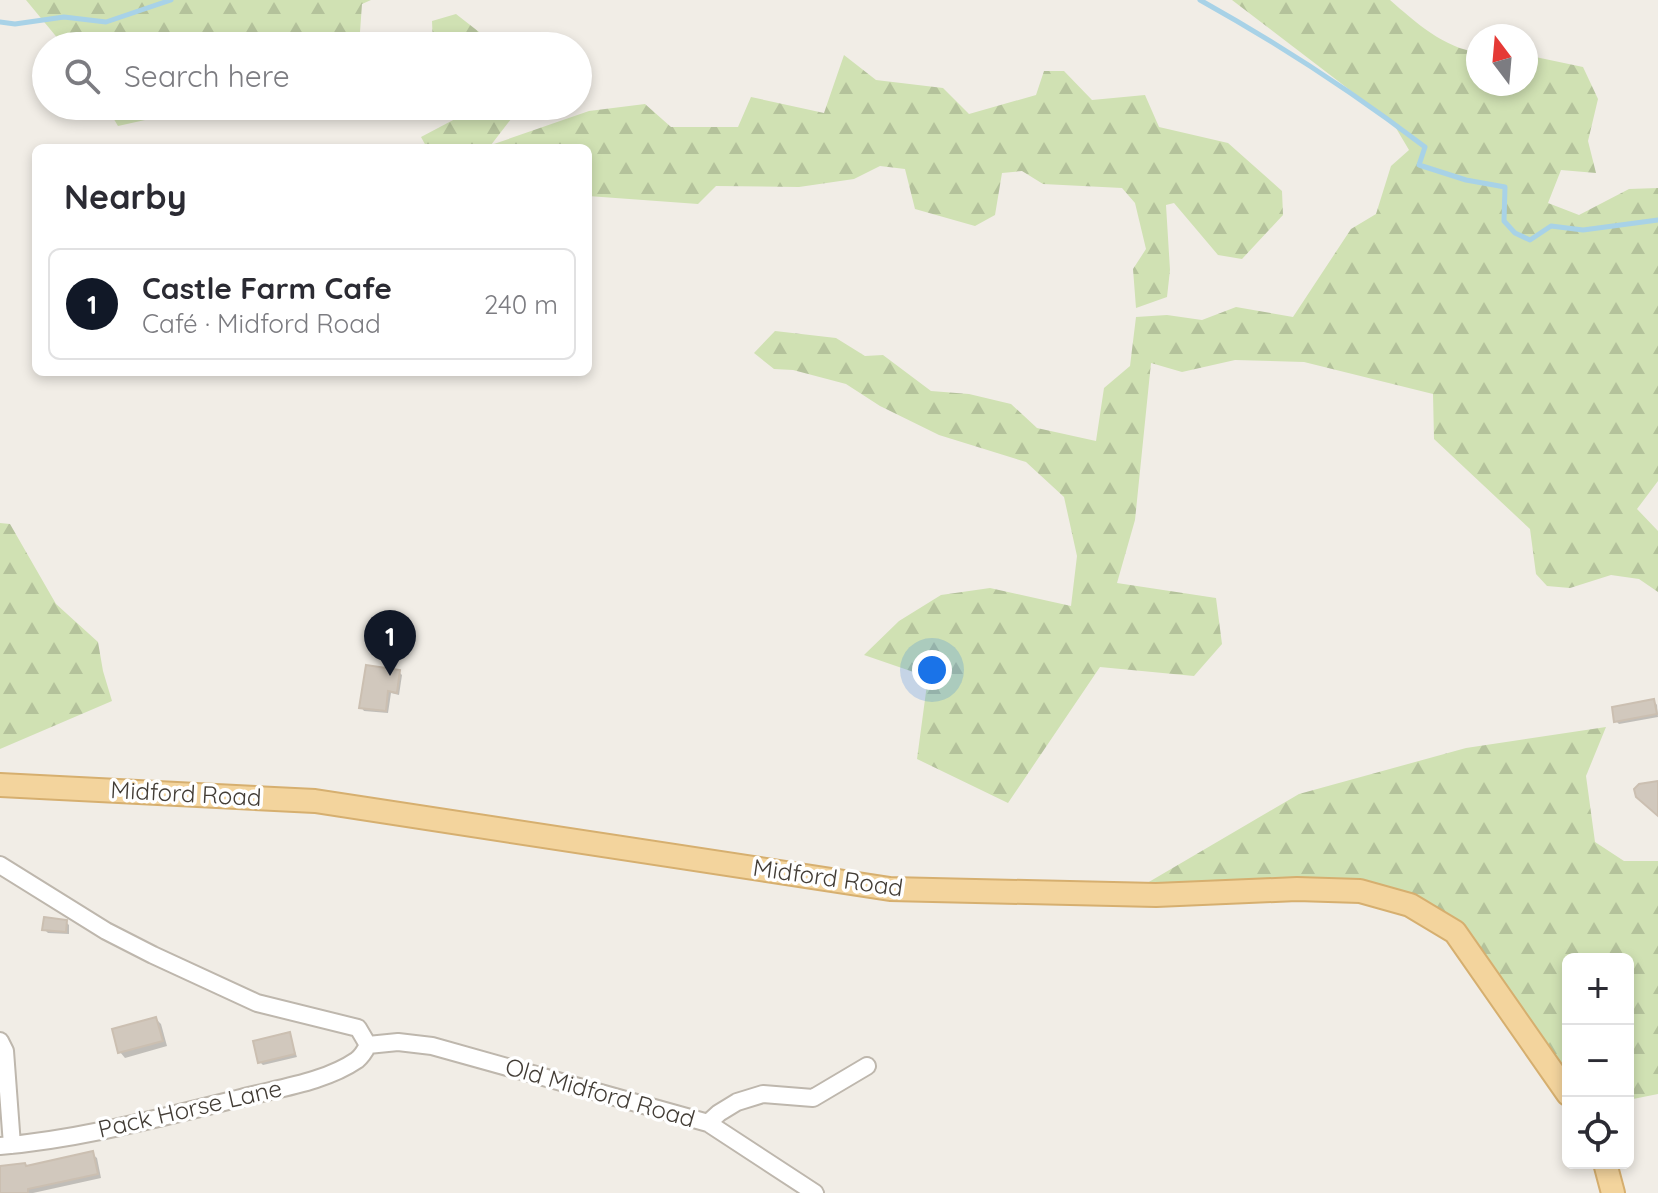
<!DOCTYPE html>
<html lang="en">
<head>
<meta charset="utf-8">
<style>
  body { margin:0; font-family:Quicksand,sans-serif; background:#f2f2f3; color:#2b2b33 }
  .controls { position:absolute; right:24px; bottom:24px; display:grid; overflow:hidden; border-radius:12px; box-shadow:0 4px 12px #0003 }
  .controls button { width:72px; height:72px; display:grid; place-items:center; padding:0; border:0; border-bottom:2px solid #e1e1e2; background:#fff; color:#2b2b33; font:40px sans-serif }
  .compass { position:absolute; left:1466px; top:24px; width:72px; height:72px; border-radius:50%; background:#fff; box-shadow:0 4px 12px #0003; rotate:344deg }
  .you { position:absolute; left:932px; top:670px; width:28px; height:28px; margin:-20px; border:6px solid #fff; border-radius:50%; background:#1a73e8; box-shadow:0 0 0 12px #1a73e833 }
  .badge { display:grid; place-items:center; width:52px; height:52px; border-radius:50%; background:#111827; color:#fff; font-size:26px; font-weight:700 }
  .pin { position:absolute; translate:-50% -66px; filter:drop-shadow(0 2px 4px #0008) }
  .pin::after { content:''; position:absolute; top:42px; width:28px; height:24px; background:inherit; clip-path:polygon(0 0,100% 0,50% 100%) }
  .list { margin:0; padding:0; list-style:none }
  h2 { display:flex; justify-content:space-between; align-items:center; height:104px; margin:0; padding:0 32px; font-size:34px }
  h2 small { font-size:26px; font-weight:400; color:#7c7c81 }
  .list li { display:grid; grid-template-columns:52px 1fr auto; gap:24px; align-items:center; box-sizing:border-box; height:112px; margin:0 16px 16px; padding:0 16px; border:2px solid #e1e1e2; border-radius:12px }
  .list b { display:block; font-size:30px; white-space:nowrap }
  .list p { margin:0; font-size:26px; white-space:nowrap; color:#7c7c81 }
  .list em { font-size:26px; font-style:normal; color:#7c7c81 }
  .icon { flex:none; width:44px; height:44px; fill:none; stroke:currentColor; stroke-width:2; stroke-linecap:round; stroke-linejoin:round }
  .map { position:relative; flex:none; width:1658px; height:1193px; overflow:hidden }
  .search { position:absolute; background:#fff; box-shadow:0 4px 12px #0003; left:32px; top:32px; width:560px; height:88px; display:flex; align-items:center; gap:20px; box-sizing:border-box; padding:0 28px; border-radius:44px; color:#7c7c81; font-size:30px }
  .panel { position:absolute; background:#fff; box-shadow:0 4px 12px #0003; left:32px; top:144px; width:560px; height:232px; border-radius:12px }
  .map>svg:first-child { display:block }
  .forest { fill:url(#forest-firs) }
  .shadow { fill:#0003 }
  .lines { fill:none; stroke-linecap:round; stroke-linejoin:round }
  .stream { stroke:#a8d2e7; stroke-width:5 }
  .building { fill:#d1c8bd; stroke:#cbbfb1; stroke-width:2 }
  .minor-casing { stroke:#beb7ad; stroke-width:20 }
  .major-casing { stroke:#d6af6f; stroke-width:26 }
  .minor { stroke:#fff; stroke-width:16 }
  .major { stroke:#f3d49d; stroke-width:22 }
  .labels { text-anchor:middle; stroke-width:7; stroke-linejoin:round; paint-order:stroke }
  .street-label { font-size:24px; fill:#433d36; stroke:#fff }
</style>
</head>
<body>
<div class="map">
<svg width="1658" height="1193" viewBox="0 0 1658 1193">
  <defs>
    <pattern id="forest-firs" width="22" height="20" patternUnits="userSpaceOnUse" patternTransform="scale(2)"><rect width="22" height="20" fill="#d0e1b3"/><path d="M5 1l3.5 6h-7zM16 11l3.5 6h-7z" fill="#b4c29b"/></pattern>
  </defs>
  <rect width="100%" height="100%" fill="#f1ede6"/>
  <!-- forest -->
  <path class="forest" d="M26,0H371L362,4L359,46H64Z
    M1232,0H1390C1414,21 1445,49 1478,52V84H1526V55L1583,67L1598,99L1588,141L1596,173L1561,170L1548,203L1579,215L1629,189L1658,188V481L1637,509L1658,531V592L1639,579L1611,575L1570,588L1547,586L1536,574L1530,529L1434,439L1433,394L1304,362L1235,360L1182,372L1151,363L1135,520L1117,583L1216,598L1222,644L1194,676L1100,667L1008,803L917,759L928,677L864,655L899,621L941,595L990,588L1071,606L1077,556L1064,497L1026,462L939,435L880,406L846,384L793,370L774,369L754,353L775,331L836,338L865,356L883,355L931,391L969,394L1011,404L1037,428L1096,441L1104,388L1130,366L1136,317L1167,315L1202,320L1236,307L1293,317L1351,229L1376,214L1391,166L1409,150L1393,123Z
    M456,14L497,46H433L432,21Z
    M844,55L876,80L943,88L969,114L1036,95L1044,71H1064L1092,100L1145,95L1159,127L1228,143L1282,191L1283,215L1242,259L1218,255L1174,203L1166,205L1170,270L1167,297L1136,308L1133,269L1146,249L1135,203L1122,188L1043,184L1022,171L1002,173L995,215L975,226L915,209L905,169L880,166L854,179L799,187L716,186L698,204L588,196V148H427L421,137L474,109L472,106H521L491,145L589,111L645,104L671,127H738L751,97L824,113Z
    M106,106H208L118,126Z
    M0,523L10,524L56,604L98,642L103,671L112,701L0,749Z
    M1606,727L1586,776L1595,842L1624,861H1658V1094L1628,1100V959H1568V1091L1484,955L1384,904L1142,886L1299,794L1466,748Z"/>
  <!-- shadow -->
  <path class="shadow" d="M399,672L402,675L399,695L391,693L388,713L364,711L361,707Z
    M1654,701L1657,705L1658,717L1619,724L1616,721Z
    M66,922L69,925V934L48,933L45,930Z
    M156,1019L161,1024L167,1046L125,1058L120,1052Z
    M289,1034L297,1057L263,1065L260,1062Z
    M92,1154L97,1158L101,1178L33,1193H0V1167L28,1168Z"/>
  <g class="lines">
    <!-- stream -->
    <path class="stream" d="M1200,0C1279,44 1354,93 1425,147L1419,165L1466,180L1505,187L1504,221L1515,233L1530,240L1551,226L1583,230L1658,220
      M0,22L15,24L64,17L106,22L171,0"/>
  </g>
  <!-- building -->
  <path class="building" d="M366,665L400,670L397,693L388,691L386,711L359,708Z
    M1654,699L1657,714L1614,722L1612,707Z
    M1658,781V816L1636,797L1634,789L1639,784Z
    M44,917L67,920L66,932L42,930Z
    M156,1017L163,1041L118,1053L112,1029Z
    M290,1032L295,1054L258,1063L253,1041Z
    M93,1151L98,1174L28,1189V1193H0V1166L25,1163L26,1166Z"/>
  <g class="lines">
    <!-- minor casing -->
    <g class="minor-casing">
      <path id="minor" d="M0,865L106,931L153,955L257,1003L358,1028L368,1045
        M0,1041L5,1051L12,1145
        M368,1045L398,1042L432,1046L708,1123L815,1193
        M708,1123L719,1113L737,1102L763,1094L813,1098L867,1066
        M0,1146C82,1139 162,1117 241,1098C279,1088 325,1082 357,1060C363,1055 365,1051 368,1045"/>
    </g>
    <!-- major casing -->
    <g class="major-casing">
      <path id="major" d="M0,785L315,801L890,889L1156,895L1297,889L1360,891L1410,905L1455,932L1568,1094
        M1605,1163L1613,1193"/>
    </g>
    <!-- minor -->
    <use href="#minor" class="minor"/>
    <!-- major -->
    <use href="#major" class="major"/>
  </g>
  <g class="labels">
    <!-- street labels -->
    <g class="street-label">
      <text transform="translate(186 794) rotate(3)" y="8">Midford Road</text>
      <text transform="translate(828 878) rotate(8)" y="8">Midford Road</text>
      <text transform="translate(600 1093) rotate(16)" y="8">Old Midford Road</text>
      <text transform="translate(190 1109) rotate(-13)" y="8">Pack Horse Lane</text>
    </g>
  </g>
</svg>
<div class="controls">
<button>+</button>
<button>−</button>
<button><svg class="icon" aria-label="locate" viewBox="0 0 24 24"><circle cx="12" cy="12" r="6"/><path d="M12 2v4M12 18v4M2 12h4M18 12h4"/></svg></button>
</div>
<svg class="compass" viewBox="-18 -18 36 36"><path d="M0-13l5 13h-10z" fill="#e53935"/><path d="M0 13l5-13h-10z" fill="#7c7c81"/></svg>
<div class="you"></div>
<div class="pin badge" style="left:390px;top:676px">1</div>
<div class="search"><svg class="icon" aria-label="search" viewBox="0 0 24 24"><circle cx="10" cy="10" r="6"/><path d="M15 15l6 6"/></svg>Search here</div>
<section class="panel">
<h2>Nearby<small></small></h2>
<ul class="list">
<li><span class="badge">1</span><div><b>Castle Farm Cafe</b><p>Café · Midford Road</p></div><em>240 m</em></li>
</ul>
</section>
</div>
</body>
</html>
